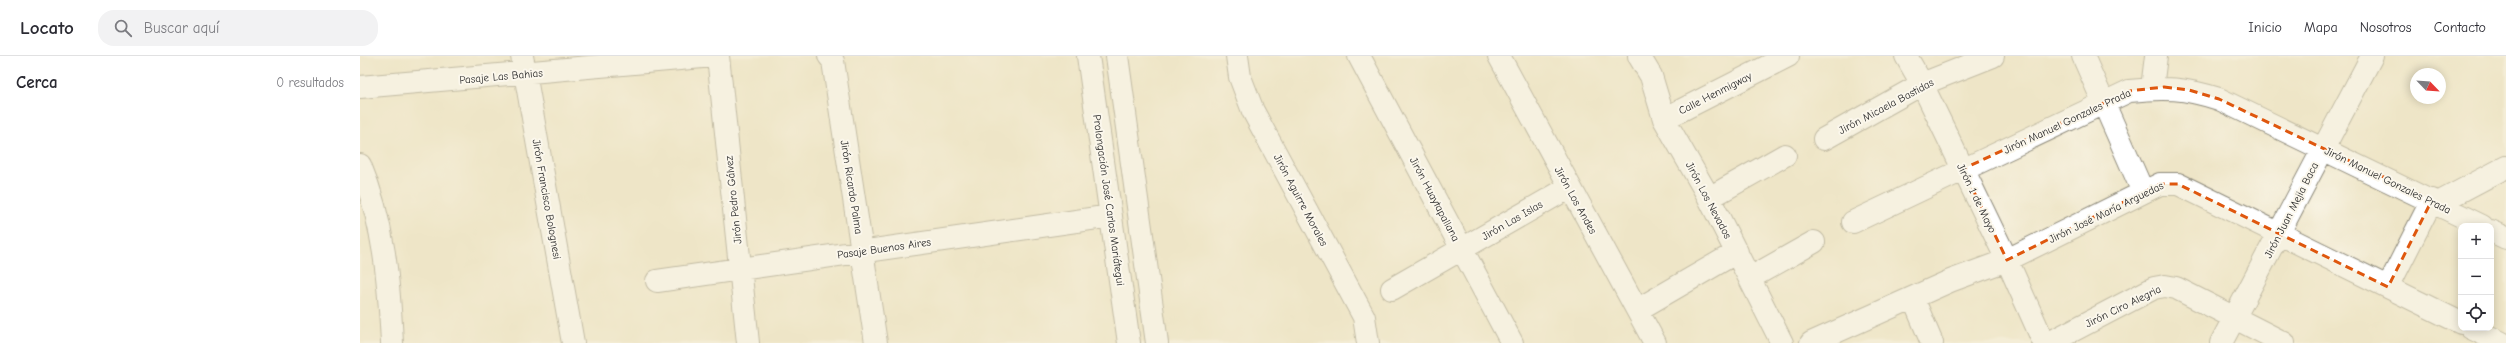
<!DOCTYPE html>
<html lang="es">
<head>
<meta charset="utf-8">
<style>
  body { margin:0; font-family:"Comic Neue",sans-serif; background:#f2f2f3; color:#2b2b33 }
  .controls { position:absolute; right:12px; bottom:12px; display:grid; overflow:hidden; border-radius:8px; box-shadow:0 2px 10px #0003 }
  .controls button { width:36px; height:36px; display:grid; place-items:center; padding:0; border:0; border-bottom:1px solid #e1e1e2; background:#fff; color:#2b2b33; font:20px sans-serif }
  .compass { position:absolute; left:2050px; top:12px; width:36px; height:36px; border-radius:50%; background:#fff; box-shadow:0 2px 10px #0003; rotate:115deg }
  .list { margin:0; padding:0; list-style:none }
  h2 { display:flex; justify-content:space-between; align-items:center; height:52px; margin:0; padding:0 16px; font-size:17px }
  h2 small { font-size:13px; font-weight:400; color:#7c7c81 }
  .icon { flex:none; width:22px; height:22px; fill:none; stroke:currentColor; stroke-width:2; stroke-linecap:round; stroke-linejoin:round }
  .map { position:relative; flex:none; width:2146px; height:287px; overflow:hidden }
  header { display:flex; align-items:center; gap:24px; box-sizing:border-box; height:56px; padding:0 20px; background:#fff; border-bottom:1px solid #e1e1e2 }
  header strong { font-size:19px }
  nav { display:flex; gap:22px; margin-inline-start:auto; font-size:14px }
  .search { width:280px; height:36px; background:#f2f2f3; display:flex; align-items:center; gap:10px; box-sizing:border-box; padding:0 14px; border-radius:16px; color:#7c7c81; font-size:15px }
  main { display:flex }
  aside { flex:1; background:#fff }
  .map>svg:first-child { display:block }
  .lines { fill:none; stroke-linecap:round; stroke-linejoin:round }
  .minor-casing { stroke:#8c8879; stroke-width:24 }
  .minor { stroke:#fff; stroke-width:22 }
  .marked { fill:none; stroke:#df570e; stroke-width:3; stroke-dasharray:8 5; stroke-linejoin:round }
  .labels { text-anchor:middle; stroke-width:4; stroke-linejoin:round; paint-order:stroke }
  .street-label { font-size:11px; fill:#2b2b2b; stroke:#fbf7ec }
</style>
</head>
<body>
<header>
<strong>Locato</strong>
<div class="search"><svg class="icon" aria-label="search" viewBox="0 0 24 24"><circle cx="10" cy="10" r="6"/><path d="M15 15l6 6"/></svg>Buscar aquí</div>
<nav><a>Inicio</a><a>Mapa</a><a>Nosotros</a><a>Contacto</a></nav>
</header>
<main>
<aside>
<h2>Cerca<small>0 resultados</small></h2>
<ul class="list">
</ul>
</aside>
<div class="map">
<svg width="2146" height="287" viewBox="0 0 2146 287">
  <rect width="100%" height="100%" fill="#fbf7ec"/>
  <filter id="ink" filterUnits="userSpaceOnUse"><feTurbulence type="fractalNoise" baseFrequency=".025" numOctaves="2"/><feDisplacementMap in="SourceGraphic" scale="8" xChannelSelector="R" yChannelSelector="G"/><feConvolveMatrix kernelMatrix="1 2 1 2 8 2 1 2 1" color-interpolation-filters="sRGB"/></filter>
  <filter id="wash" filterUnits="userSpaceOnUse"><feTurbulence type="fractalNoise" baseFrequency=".012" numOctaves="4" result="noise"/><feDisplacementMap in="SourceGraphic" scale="16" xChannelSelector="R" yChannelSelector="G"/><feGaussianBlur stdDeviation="0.9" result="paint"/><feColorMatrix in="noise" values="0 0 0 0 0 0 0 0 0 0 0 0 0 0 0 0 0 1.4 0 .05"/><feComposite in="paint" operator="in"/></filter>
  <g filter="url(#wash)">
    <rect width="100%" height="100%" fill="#eee5c7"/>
  </g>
  <g filter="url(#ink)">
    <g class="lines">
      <!-- minor casing -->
      <g class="minor-casing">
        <path id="minor" d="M162,0L213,287
          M358,0L388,287
          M469,0L473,5L516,287
          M728,0L769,287
          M757,0L797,287
          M877,0L880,21L893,55L1004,261L1008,287
          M999,0L1152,287
          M1139,0L1295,287
          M1279,0L1291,20L1304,63L1347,138L1422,287
          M1546,0L1562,28L1647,204L1684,287
          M1723,0L1783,136
          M0,31L354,0
          M1792,32L1796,0
          M1304,63L1428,0
          M1464,83L1562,28L1633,0
          M0,109C24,166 29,226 32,287
          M1349,142L1425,99
          M2078,147L2146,111
          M1493,166L1769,35C1806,31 1824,32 1859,43L2122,170
          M2131,175L2146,182
          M1390,222L1454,186
          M297,225L751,160
          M2028,231L2072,144
          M1032,233L1210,131
          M1553,242L1572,287
          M1277,254L1377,196
          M2111,272L2142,287
          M1451,287L1590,225L1647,204L1800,128H1818L2101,267
          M1689,287L1794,232L1805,230L1816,232L1924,287
          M1861,287L2012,0"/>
      </g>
      <!-- minor -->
      <use href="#minor" class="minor"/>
    </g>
  </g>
  <!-- marked area -->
  <path d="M0 0H2146V287H0ZM1804,31L1829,34L1859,43L2072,144L2028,231L1818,128H1800L1647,204L1603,113L1769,35Z" fill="#eee5c7" fill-opacity=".55" fill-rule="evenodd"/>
  <path class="marked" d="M1804,31L1829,34L1859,43L2072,144L2028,231L1818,128H1800L1647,204L1603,113L1769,35Z"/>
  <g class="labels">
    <!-- street labels -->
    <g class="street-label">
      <text transform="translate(141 20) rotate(-5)" y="4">Pasaje Las Bahias</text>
      <text transform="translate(1355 37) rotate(-27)" y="4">Calle Henmigway</text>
      <text transform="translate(1526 50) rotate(-28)" y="4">Jirón Micaela Bastidas</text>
      <text transform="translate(1707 65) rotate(-25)" y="4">Jirón Manuel Gonzales Prada</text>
      <text transform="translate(2028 124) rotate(26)" y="4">Jirón Manuel Gonzales Prada</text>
      <text transform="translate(492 131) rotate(81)" y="4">Jirón Ricardo Palma</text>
      <text transform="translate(1617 142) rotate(64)" y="4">Jirón 1 de Mayo</text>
      <text transform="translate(187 143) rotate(80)" y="4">Jirón Francisco Bolognesi</text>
      <text transform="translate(1075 143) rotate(62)" y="4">Jirón Huaytapallana</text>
      <text transform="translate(373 144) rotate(-96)" y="4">Jirón Pedro Gálvez</text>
      <text transform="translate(749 144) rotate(82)" y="4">Prolongación José Carlos Mariátegui</text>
      <text transform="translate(941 144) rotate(62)" y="4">Jirón Aguirre Morales</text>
      <text transform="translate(1216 144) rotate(61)" y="4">Jirón Los Andes</text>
      <text transform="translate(1349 144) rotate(62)" y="4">Jirón Los Nevados</text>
      <text transform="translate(1931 154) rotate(-63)" y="4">Jirón Juan Mejia Baca</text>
      <text transform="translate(1746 156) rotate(-26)" y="4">Jirón José María Arguedas</text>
      <text transform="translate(1152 164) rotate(-30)" y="4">Jirón Las Islas</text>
      <text transform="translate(524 192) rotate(-8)" y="4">Pasaje Buenos Aires</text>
      <text transform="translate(1763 250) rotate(-26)" y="4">Jirón Ciro Alegria</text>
    </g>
  </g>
</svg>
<div class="controls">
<button>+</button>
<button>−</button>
<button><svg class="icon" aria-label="locate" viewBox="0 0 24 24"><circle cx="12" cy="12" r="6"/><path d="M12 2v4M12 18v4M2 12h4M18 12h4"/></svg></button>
</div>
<svg class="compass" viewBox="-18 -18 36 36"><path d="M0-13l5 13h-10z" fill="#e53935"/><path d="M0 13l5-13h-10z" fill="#7c7c81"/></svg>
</div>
</main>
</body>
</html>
